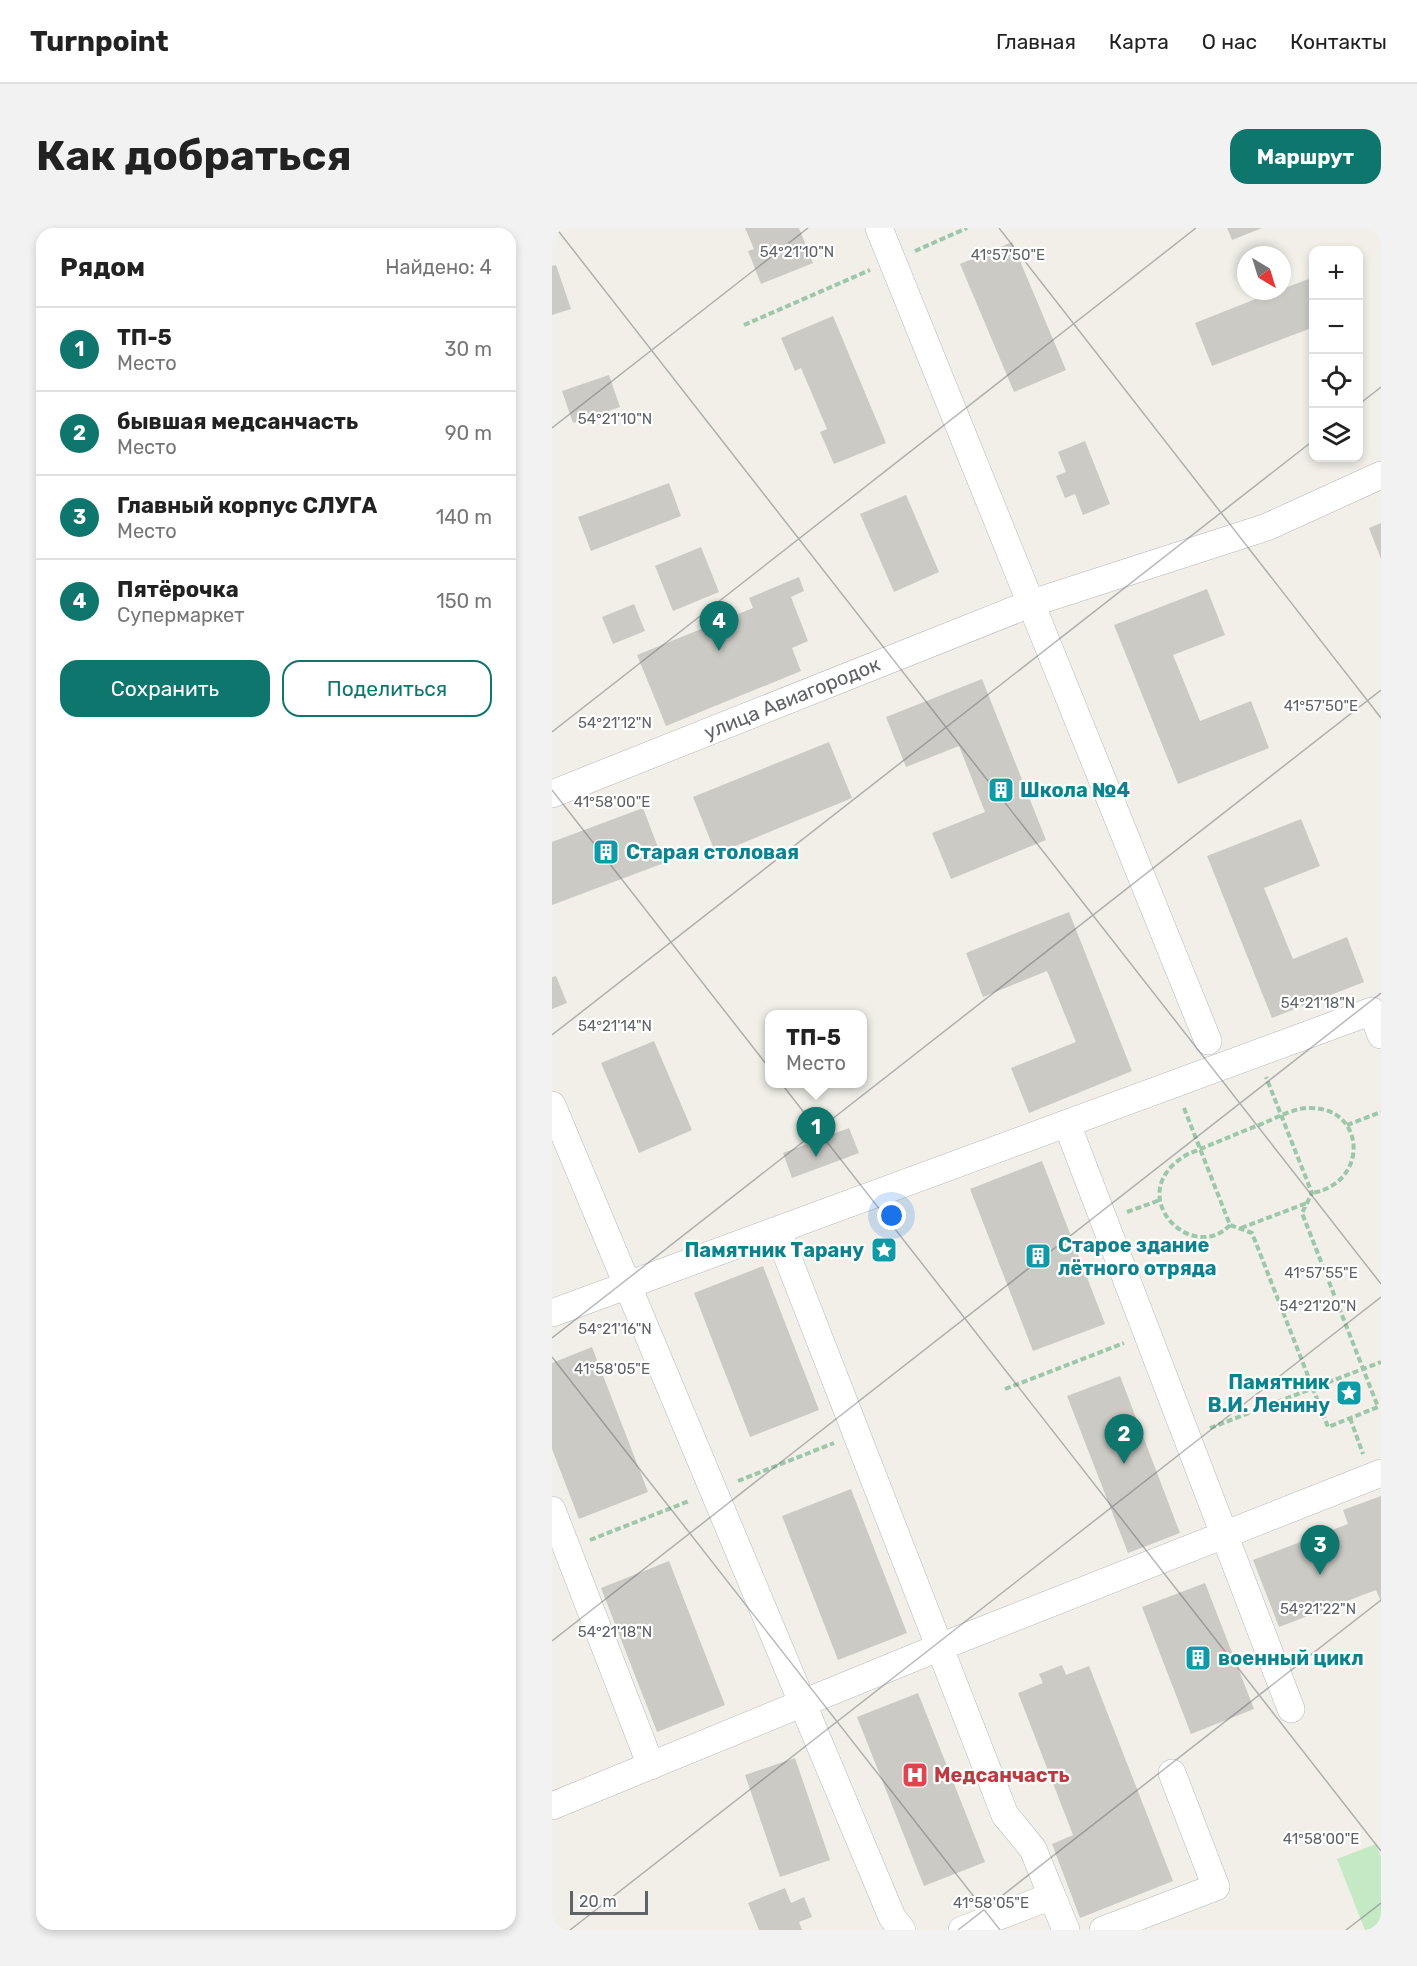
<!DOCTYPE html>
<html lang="ru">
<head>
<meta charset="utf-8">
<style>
  body { margin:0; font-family:Rubik,sans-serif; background:#f2f2f2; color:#222 }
  .controls { position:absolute; right:18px; top:18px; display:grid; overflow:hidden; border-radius:12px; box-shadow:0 3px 9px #0003 }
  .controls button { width:54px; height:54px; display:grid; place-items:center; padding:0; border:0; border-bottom:2px solid #e0e0e0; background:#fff; color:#222; font:30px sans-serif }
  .compass { position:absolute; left:685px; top:18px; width:54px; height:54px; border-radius:50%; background:#fff; box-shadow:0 3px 9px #0003; rotate:142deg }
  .scale { position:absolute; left:18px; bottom:15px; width:78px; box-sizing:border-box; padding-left:6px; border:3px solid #5f6368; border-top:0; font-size:16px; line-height:21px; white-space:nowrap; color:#5f6368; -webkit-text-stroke:4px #fff; paint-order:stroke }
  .you { position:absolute; left:340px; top:988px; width:21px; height:21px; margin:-15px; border:4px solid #fff; border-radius:50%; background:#1a73e8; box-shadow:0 0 0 9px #1a73e833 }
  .badge { display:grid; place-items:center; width:39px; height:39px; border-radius:50%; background:#0f766e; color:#fff; font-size:20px; font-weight:700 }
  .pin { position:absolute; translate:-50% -50px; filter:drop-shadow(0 2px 3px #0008) }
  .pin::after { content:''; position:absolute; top:32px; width:21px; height:18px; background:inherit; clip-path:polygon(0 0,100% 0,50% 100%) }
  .popup { position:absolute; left:213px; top:782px; width:102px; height:78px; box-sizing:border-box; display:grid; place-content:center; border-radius:12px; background:#fff; filter:drop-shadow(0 2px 4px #0005); font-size:20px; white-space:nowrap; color:#767676 }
  .popup b { font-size:22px; color:#222 }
  .popup::after { content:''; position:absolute; left:50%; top:100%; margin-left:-12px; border:12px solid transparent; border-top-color:#fff }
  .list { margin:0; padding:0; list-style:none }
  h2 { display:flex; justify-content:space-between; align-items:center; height:78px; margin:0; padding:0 24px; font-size:26px }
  h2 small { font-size:20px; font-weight:400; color:#767676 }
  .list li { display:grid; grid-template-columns:39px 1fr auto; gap:18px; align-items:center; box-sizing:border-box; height:84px; padding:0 24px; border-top:2px solid #e0e0e0 }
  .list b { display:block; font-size:22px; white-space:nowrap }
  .list p { margin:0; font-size:20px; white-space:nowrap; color:#767676 }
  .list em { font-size:20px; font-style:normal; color:#767676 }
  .actions { display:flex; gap:12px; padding:18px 24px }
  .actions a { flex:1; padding:14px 0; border:2px solid #0f766e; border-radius:18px; text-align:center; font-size:21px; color:#0f766e }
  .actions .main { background:#0f766e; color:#fff }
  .icon { flex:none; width:33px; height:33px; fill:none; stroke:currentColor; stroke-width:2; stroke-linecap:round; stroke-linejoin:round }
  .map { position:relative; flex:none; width:829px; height:1702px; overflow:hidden; border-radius:18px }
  header { display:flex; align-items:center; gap:36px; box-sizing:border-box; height:84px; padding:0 30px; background:#fff; border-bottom:2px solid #e0e0e0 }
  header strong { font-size:28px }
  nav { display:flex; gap:33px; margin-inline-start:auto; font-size:21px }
  .intro { display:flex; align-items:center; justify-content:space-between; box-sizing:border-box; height:144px; padding:0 36px }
  h1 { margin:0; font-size:42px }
  .button { padding:15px 27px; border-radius:18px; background:#0f766e; color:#fff; font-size:21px; font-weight:700 }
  main { display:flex; gap:36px; padding:0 36px }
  aside { flex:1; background:#fff; border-radius:18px; box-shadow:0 3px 9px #0003 }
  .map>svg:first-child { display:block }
  .green { fill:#c5e8c5 }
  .building { fill:#cccac5 }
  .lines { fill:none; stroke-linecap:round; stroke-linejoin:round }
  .minor-casing { stroke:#b5b8bc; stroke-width:28 }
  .path { stroke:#9cc7a9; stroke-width:4; stroke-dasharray:6 3; stroke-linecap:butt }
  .minor { stroke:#fff; stroke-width:27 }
  .ticks { fill:none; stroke:#5f6368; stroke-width:1.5; stroke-opacity:0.45 }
  .labels { text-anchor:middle; stroke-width:4.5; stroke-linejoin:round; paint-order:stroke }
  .street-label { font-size:20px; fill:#5f6368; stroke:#fff }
  .culture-label { font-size:20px; font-weight:bold; fill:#0d838f; stroke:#fff; text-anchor:start }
  .health-label { font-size:20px; font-weight:bold; fill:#be3a42; stroke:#fff; text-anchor:start }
  .ticks-label { font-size:15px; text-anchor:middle; fill:#5f6368; stroke:#fff; stroke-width:4.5; stroke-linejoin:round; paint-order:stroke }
</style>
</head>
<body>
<header>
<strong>Turnpoint</strong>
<nav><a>Главная</a><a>Карта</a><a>О нас</a><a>Контакты</a></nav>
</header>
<div class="intro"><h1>Как добраться</h1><a class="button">Маршрут</a></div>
<main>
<aside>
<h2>Рядом<small>Найдено: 4</small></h2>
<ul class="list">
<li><span class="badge">1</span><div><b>ТП-5</b><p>Место</p></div><em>30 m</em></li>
<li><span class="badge">2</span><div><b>бывшая медсанчасть</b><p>Место</p></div><em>90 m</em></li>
<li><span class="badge">3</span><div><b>Главный корпус СЛУГА</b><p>Место</p></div><em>140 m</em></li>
<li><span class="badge">4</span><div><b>Пятёрочка</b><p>Супермаркет</p></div><em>150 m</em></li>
</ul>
<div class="actions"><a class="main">Сохранить</a><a>Поделиться</a></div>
</aside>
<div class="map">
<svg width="829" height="1702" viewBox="0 0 829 1702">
  <rect width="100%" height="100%" fill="#f1efe8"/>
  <!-- green -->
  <path class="green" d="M824,1616L829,1629V1702H813L785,1631Z"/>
  <!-- building -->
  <path class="building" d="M193,0H247L261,35L209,56L196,23L202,21Z
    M675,0H710L680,12Z
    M460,14L514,142L462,164L408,36Z
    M4,37L19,81L0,87V38Z
    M762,49V99L660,138L643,95L724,63H730V61Z
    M281,88L334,215L282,236L268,204L275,201L249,140L243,143L229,110Z
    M57,147L68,179L21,195L10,163Z
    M533,213L558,276L531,287L523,266L513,270L504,248L514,244L506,224Z
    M117,255L129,288L39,323L26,289Z
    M354,267L387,344L342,364L308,286Z
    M829,295V331L817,300Z
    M149,319L167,364L121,383L103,338Z
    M247,349L252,363L239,369L256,413L240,420L249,443L114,498L85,427L201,380L197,370Z
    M655,361L673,407L621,427L648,493L699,473L717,520L626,556L562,397Z
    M82,376L93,403L61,416L50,389Z
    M430,451L494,612L399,651L380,605L433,584L407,518L354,539L334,489Z
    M277,514L300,570L164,626L141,569Z
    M91,580L112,635L0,677V614Z
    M749,591L768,638L712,660L741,731L795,709L812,754L720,790L655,628Z
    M517,684L580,843L477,885L459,840L524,814L495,743L431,769L414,725Z
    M4,748L15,775L0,781V749Z
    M102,813L140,902L87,925L49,835Z
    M297,900L307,925L240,950L231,925Z
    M490,933L553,1096L481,1123L418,961Z
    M211,1038L267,1182L198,1209L142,1065Z
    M40,1119L96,1264L27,1291L0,1221V1135Z
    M568,1148L628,1305L576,1325L515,1168Z
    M299,1261L355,1405L286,1432L230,1288Z
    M829,1268V1374L824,1362L727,1399L701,1332L796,1296L791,1282Z
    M117,1333L173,1477L105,1504L49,1360Z
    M653,1355L702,1481L639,1506L590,1379Z
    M510,1437L514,1447L537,1438L621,1653L528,1690L500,1616L521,1607L466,1465L491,1455L487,1446Z
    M366,1465L433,1634L372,1658L305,1489Z
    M243,1530L278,1632L228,1649L193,1547Z
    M233,1660L239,1675L252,1669L260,1689L247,1694L250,1702H207L196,1675Z"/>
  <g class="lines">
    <!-- minor casing -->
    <g class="minor-casing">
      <path id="minor" d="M327,0L656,813
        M0,566L480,375L715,299L829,247
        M0,877L340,1689L350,1702
        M515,896L739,1481
        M225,1002L453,1587L481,1621L500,1668
        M0,1085L820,783L829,807
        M0,1282L99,1538
        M0,1578L388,1419L829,1245
        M410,1702L500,1668L514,1702
        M551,1702L664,1659L620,1545"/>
    </g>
    <!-- path -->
    <path class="path" d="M363,23L415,0
      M192,97L318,42
      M632,880L678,997L700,1005L776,1199L826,1179L750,985L760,965L714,849
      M795,897L829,884
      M575,984L608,972
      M678,997C640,1038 567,965 636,926C661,916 686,905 712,895C726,889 744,879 760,880C814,881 817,955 760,965
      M689,1000L755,975
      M453,1161L572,1115
      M798,1190L811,1226
      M658,1200L829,1134
      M186,1253L282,1215
      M38,1312L137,1273"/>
    <!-- minor -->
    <use href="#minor" class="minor"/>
  </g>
  <!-- ticks -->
  <path class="ticks" d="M4,0L829,1056M447,0L829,490M806,177L829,159M0,200L256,0M0,504L644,0M0,562L829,1623M0,807L762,212M0,1110L829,462M0,1129L448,1702M0,1413L829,765M0,1695L5,1702M18,1702L829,1069M406,1702L829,1372M794,1702L829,1675"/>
  <!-- icons -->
  <defs>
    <g id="building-square" transform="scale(1.35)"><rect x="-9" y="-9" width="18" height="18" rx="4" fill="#0f9aa8" stroke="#fff"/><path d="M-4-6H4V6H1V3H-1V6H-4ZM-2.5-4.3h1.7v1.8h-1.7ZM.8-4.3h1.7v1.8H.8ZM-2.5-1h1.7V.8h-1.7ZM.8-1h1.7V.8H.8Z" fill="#fff"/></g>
    <g id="sight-square" transform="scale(1.35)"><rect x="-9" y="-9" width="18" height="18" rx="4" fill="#0f9aa8" stroke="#fff"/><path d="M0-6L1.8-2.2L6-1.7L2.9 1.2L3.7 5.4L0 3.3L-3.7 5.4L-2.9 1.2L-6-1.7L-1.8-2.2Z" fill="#fff"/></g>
    <g id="hospital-square" transform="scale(1.35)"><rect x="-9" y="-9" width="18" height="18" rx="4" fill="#e0444e" stroke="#fff"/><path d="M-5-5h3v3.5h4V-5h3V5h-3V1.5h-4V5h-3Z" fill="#fff"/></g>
  </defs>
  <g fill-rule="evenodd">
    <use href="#building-square" x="449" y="562"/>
    <use href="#building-square" x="54" y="624"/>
    <use href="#sight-square" x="332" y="1022"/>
    <use href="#building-square" x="486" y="1028"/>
    <use href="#sight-square" x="797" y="1165"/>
    <use href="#building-square" x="646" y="1430"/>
    <use href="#hospital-square" x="363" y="1547"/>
  </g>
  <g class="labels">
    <!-- street labels -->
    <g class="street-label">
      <text transform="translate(240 470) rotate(-22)" y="7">улица Авиагородок</text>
    </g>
    <!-- culture labels -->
    <g class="culture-label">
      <text x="468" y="569">Школа №4</text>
      <text x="74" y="631">Старая столовая</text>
      <text x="506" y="1024">Старое здание<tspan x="506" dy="23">лётного отряда</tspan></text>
      <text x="312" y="1029" text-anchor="end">Памятник Тарану</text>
      <text x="778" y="1161" text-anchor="end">Памятник<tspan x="778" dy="23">В.И. Ленину</tspan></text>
      <text x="666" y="1437">военный цикл</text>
    </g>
    <!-- health labels -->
    <g class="health-label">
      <text x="382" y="1554">Медсанчасть</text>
    </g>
  </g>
  <g class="ticks-label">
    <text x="245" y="29">54°21'10"N</text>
    <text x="456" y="32">41°57'50"E</text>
    <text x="63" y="196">54°21'10"N</text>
    <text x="769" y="483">41°57'50"E</text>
    <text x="63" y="500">54°21'12"N</text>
    <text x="60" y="579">41°58'00"E</text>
    <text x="766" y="780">54°21'18"N</text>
    <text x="63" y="803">54°21'14"N</text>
    <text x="769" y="1050">41°57'55"E</text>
    <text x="766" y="1083">54°21'20"N</text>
    <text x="63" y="1106">54°21'16"N</text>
    <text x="60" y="1146">41°58'05"E</text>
    <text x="766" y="1386">54°21'22"N</text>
    <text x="63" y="1409">54°21'18"N</text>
    <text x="769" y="1616">41°58'00"E</text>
    <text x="439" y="1680">41°58'05"E</text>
  </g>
</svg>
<div class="controls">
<button>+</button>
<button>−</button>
<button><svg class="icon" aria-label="locate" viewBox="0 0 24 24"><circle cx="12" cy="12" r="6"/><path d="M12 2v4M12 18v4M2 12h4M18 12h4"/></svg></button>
<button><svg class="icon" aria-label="layers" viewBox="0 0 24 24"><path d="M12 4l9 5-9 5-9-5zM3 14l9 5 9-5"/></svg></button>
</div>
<svg class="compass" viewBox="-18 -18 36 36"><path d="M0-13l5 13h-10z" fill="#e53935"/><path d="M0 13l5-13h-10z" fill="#767676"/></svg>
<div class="scale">20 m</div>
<div class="you"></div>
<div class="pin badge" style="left:264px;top:929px">1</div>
<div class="popup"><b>ТП-5</b>Место</div>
<div class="pin badge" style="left:572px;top:1236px">2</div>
<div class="pin badge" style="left:768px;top:1347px">3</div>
<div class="pin badge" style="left:167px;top:423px">4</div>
</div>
</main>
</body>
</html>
